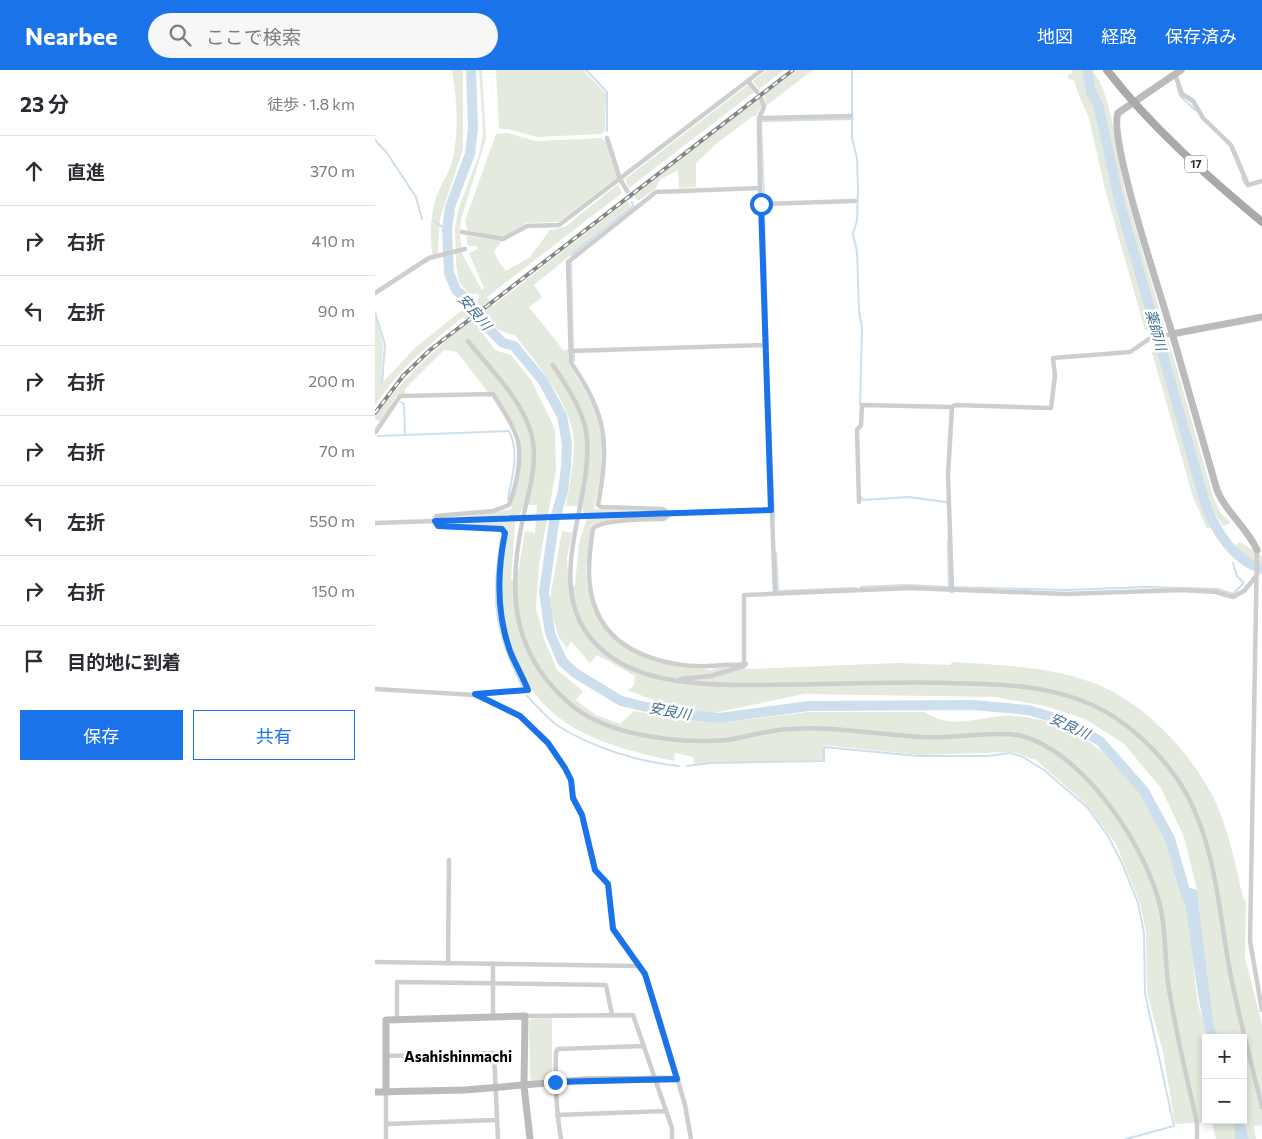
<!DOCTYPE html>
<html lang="ja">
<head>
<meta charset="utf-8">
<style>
  body { margin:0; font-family:Commissioner,"Noto Sans JP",sans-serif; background:#f7f7f7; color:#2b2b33 }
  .controls { position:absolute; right:15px; bottom:15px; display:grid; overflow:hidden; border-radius:0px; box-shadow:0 2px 8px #0003 }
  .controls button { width:45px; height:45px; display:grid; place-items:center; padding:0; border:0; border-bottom:1px solid #e1e1e2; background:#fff; color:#2b2b33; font:25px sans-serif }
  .stop { position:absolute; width:15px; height:15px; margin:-11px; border:4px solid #1a73e8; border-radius:50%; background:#fff }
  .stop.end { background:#1a73e8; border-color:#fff; box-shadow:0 1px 5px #0008 }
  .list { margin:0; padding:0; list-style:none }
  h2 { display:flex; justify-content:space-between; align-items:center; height:65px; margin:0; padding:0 20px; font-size:21px }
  h2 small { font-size:16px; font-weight:400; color:#7c7c81 }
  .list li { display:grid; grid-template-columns:32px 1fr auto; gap:15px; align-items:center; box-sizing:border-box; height:70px; padding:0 20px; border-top:1px solid #e1e1e2 }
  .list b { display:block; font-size:19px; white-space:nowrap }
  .list em { font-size:16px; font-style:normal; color:#7c7c81 }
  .actions { display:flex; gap:10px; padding:15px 20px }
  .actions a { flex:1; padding:11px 0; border:1px solid #1a73e8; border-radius:0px; text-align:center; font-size:18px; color:#1a73e8 }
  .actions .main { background:#1a73e8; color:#fff }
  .icon { flex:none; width:28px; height:28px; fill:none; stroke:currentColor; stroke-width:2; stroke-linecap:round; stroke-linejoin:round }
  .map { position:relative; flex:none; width:887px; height:1069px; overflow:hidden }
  header { display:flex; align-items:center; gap:30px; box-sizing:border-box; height:70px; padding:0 25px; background:#1a73e8; color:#fff }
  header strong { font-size:24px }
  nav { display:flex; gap:28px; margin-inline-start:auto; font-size:18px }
  .search { width:350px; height:45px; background:#f7f7f7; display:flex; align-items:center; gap:12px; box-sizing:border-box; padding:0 18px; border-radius:28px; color:#7c7c81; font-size:19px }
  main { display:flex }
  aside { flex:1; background:#fff }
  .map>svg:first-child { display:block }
  .green { fill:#e4eadd; fill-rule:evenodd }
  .water { fill:#cddfec }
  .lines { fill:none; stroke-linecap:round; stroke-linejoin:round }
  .stream { stroke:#cddfec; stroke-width:2 }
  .river { stroke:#cddfec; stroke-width:10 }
  .street-tunnel { stroke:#d6d6d6; stroke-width:4.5; stroke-dasharray:4.5 2; stroke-linecap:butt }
  .street { stroke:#cecece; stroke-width:4.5 }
  .secondary { stroke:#bbb; stroke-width:7 }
  .primary { stroke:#a9a9a9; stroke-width:8 }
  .rail-casing { stroke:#868686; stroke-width:4 }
  .rail { stroke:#fff; stroke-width:2; stroke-dasharray:5.5; stroke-linecap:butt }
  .route { stroke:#1a73e8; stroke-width:6 }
  .labels { text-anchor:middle; stroke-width:5; stroke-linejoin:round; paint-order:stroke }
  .shield { fill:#fff; stroke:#6f6f6f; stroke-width:1 }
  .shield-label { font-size:11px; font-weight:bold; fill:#313131 }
  .water-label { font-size:14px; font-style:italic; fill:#407092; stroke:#fff }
  .quarter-label { font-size:15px; font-weight:bold; fill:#000; stroke:#fff }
</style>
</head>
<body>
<header>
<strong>Nearbee</strong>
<div class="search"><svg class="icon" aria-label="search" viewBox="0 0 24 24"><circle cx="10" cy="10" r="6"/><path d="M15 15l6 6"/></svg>ここで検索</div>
<nav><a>地図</a><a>経路</a><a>保存済み</a></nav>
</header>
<main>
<aside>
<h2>23 分<small>徒歩 · 1.8 km</small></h2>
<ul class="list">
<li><svg class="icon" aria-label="ahead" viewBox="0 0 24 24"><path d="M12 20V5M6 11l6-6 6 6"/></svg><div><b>直進</b></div><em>370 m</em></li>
<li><svg class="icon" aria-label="right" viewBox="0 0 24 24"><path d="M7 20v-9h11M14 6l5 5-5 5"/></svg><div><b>右折</b></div><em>410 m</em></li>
<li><svg class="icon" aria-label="left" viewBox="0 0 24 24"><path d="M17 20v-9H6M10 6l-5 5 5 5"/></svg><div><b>左折</b></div><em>90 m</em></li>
<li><svg class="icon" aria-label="right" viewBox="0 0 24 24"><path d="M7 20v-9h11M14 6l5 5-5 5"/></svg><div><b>右折</b></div><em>200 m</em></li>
<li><svg class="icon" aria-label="right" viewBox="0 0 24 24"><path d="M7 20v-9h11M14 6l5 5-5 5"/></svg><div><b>右折</b></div><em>70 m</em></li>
<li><svg class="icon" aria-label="left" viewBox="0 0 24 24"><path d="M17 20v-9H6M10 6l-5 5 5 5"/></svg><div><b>左折</b></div><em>550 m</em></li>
<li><svg class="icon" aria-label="right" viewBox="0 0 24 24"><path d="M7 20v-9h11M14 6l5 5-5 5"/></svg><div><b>右折</b></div><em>150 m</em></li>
<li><svg class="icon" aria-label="arrive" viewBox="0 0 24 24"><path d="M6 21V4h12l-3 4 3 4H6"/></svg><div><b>目的地に到着</b></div></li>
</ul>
<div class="actions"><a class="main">保存</a><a>共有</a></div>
</aside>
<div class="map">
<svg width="887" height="1069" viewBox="0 0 887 1069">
  <rect width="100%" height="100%" fill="#fff"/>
  <!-- green -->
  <path class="green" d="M77,0H88V79L65,148L63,181L59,192C54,171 55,148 61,127C66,114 75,102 78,88C84,60 82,28 77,0Z
    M104,0H107L111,69L86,149L85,166L88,186L107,220L109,218L94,183L103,179L102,176H94L92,173V166L127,171L119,181L124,192L131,201L155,187L175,160L190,157L243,114L247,123L112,227L118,236L252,131L256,136L159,215L167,227L154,237L189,281L193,279L194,295L209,318L222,344L227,371L226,404L219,439L263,441V447L216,455L211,499L212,515L220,542L235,566L259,583L287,593L336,600L352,596L372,599L523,593L575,595L577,592C624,595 672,596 716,612C766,630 811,677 836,723C853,755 860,793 868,828L871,831L870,888L887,954V1061L886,1055L879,1056L881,1069H874L868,1045V968H844L839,956L822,820L809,767L786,718L749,674L712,650L671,636L619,627L429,624L339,643L302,639L252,620L259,616L260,606L222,585L215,593L196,571L192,578L184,568L174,534L187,461L197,463L192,488L194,519L200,515L204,473L211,451L207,436H191C194,417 198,398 199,379C201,338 163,296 140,265C118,262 112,250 102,232L104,224L93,223L84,212L81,194L80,157L84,137L104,85L108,65Z
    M121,0H208L231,24L230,61L226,64L162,67L132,59H124Z
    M392,0H409L384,19L378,11Z
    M422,0H438L391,36L389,25Z
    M697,0H708L710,18L719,36L736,116L828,436L837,457L832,459L818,427L777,282L781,280L775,260H770L730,119L714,48L703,23L699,10L693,9V5L697,3Z
    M717,0C738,24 742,91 751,124C780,226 810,324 838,427L845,442L856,453L848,456L835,435L745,119L727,36L717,11Z
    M373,15L379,22L254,118L250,109Z
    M384,29L387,35L381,46H378L340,75L321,93V117L304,118L303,100L286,109L280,119L263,131L259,125Z
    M133,63L161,71L226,68L231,72L243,107L183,152L151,153L127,168L92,160L90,151L121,64Z
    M86,241L93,243L120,280L136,285L156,310L180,359L181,401L164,494L161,538L169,569L182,600L208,621L201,630L221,645L245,654L259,641L319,651L353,652L433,642H549C576,659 597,649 626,646C636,644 663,649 674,652C696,658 716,672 732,686C804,748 813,839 822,927C823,941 831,954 832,968C832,994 831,1023 831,1050H860V1069H841L837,1052L800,1054L788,982L772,923L771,862L765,833L741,774L710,733L661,690L637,682L545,685L448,675V690L319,694L318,687L300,683L299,691C223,674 161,657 135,574C130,557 124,537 124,518C125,498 130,478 132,458L80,453L81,448L136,439L146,379L144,363L119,322H113L82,282L69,280L30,319V324L21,326L6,351L0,350V347C29,307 56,284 93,252L88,247C55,274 23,299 0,336V244L8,275L6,317L8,312L41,277ZM149,435H162L160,463L150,461L142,509L136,510L140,453Z
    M865,472L887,486V494L869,487L862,481L861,475Z
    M177,948V1008L157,1011L155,1008L154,951L156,949Z"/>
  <!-- water -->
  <path class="water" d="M806,815L822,820L839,956L844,968H832C819,917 817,866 806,815Z
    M868,1045L874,1069H860V1050H868Z"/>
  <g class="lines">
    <!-- stream -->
    <path class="stream" d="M211,0L232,22V61
      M477,0V68L482,88L483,120L482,150L478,164L482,182L484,241L487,258L485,335
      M802,16L805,26L820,40
      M0,70L12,83L41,127L47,149
      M867,107L870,114
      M389,131L386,51L478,49
      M389,137L392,249
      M59,151L72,160
      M196,185L258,136L257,132
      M196,193L198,278
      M0,242L10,275L7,313
      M392,253L393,276
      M199,284V291
      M26,332L29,334L30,365L134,361C145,383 137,406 133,429
      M3,366L30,365
      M397,395L399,448
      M486,427L488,430L533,427L571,432L573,435
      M126,468C116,530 119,561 148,618
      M573,470L574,517L692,520L771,517L843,519L858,524L869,513L862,506L858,493
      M401,483L403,521L481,518
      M486,517L532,515L574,517
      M152,626C162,636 172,648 183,656C219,678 263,692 304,696
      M312,696L335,693L449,691V677L543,686H613L635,683L648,687L669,700L712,737L733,766L747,793L763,833L769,863L770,923L799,1056L751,1069"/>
    <!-- river -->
    <path class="river" d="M96,0L98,58L95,84L75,137L72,160L74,203L81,220L94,231L105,250L128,273L139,276L168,311L187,346L192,374L191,396L188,421L179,452L169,522L175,563L187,591L200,603L246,631L301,644L344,648L434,636L598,635L653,640L690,651L725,671L769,721L795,769L812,828
      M712,0L716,22L723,34L744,130L830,433C840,460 858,490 887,499"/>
    <!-- street-tunnel -->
    <path class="street-tunnel" d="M251,119L257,130"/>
    <!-- street -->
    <path class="street" d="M800,4L807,24L818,31L828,48L856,75L873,115L887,111
      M373,11L382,22
      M386,28L389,37L384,48L385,118L400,524
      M384,48L476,46
      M232,68L245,109L251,119
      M386,134L480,131
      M87,162L128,169L152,156L184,155L387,0
      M0,223L54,188L90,179
      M93,271C115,299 146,328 156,363C164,391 154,420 148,448C132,523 136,587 200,638C236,666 307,674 352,670C367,668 382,663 397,661C447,653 498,665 548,667C575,669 623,660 647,666C710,683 773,779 786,840C792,868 789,897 795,925C802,968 813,1011 822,1054V1069
      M195,281L390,275
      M178,295C192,317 210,342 212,369C217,435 168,514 218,571C252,610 311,614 359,615C431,616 502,611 574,613C618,614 663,614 705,630C748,645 790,685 812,725C841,779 844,842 855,902C864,947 876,992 887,1037
      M0,363L25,326L118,324C126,337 136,351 141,365C149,385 141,416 134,435L118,441L61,446L63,456L127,459L130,463C122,503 121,542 135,581C140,594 147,607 153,620L100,625L0,619
      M484,432L482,360L486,355L487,335L577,337
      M0,453L396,440
      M882,480L875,871L887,940
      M577,521L573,405L577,337L580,335L676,338L680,306L678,288L755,282L774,269L797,264
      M371,594C363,596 356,594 348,595C303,600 242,588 222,542C210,515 214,486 218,458C231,449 271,449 288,449L292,447L294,443L288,439L226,437L223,435C234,375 233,345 196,293L193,192L281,122L385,118
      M305,609L336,606L369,596V525L535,518L690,524L807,520L841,522L858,527L869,521L882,505
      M100,625L145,646L173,673L190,698L196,710L198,729L207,745L220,800L233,814L239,859L270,904L283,942L310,1035L316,1069
      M0,892L263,896
      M73,894L74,790
      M118,894V946
      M150,946L258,945L297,1058V1069
      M22,948V912L231,915L237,945
      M11,986L119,983L123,1069
      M11,1022V1069
      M182,1045L291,1041
      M11,1054L121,1050
      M186,1069C181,1040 180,1012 181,982L183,979L269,976"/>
    <!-- secondary -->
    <path class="secondary" d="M806,0L743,43C733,69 787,228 797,263C812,315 827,367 842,420C851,443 872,457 882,480
      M797,264L887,247
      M0,1022L90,1020L208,1010L302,1009
      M11,1022V950L150,946L149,1016L155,1069"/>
    <!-- primary -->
    <path class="primary" d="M732,0C776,57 832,106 887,152"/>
    <!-- rail casing -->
    <g class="rail-casing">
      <path id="rail" d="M0,343L28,306L55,280L418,0"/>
    </g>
    <!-- rail -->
    <use href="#rail" class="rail"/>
  </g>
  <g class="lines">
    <!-- route -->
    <path class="route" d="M180,1012L302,1009L270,904L238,859L233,814L220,800L207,745L198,728L196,710L190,698L173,673L145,646L100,624L153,620C148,607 140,594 135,581C121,542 122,503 130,463L127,459L63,456L60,451L396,440L386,134"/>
  </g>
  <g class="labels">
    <!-- shield labels -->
    <rect class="shield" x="810" y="85.5" width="22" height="17" rx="4"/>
    <g class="shield-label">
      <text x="821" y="98">17</text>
    </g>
    <!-- water labels -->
    <g class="water-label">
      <text transform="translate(100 242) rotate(50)" y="5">安良川</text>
      <text transform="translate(781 260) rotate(74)" y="5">薬師川</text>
      <text transform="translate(295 641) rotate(10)" y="5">安良川</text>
      <text transform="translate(695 656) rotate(25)" y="5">安良川</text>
    </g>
    <!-- quarter labels -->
    <g class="quarter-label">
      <text x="83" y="992">Asahishinmachi</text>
    </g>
  </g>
</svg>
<div class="controls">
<button>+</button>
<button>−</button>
</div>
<div class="stop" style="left:386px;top:134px"></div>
<div class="stop end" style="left:180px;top:1012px"></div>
</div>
</main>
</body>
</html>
